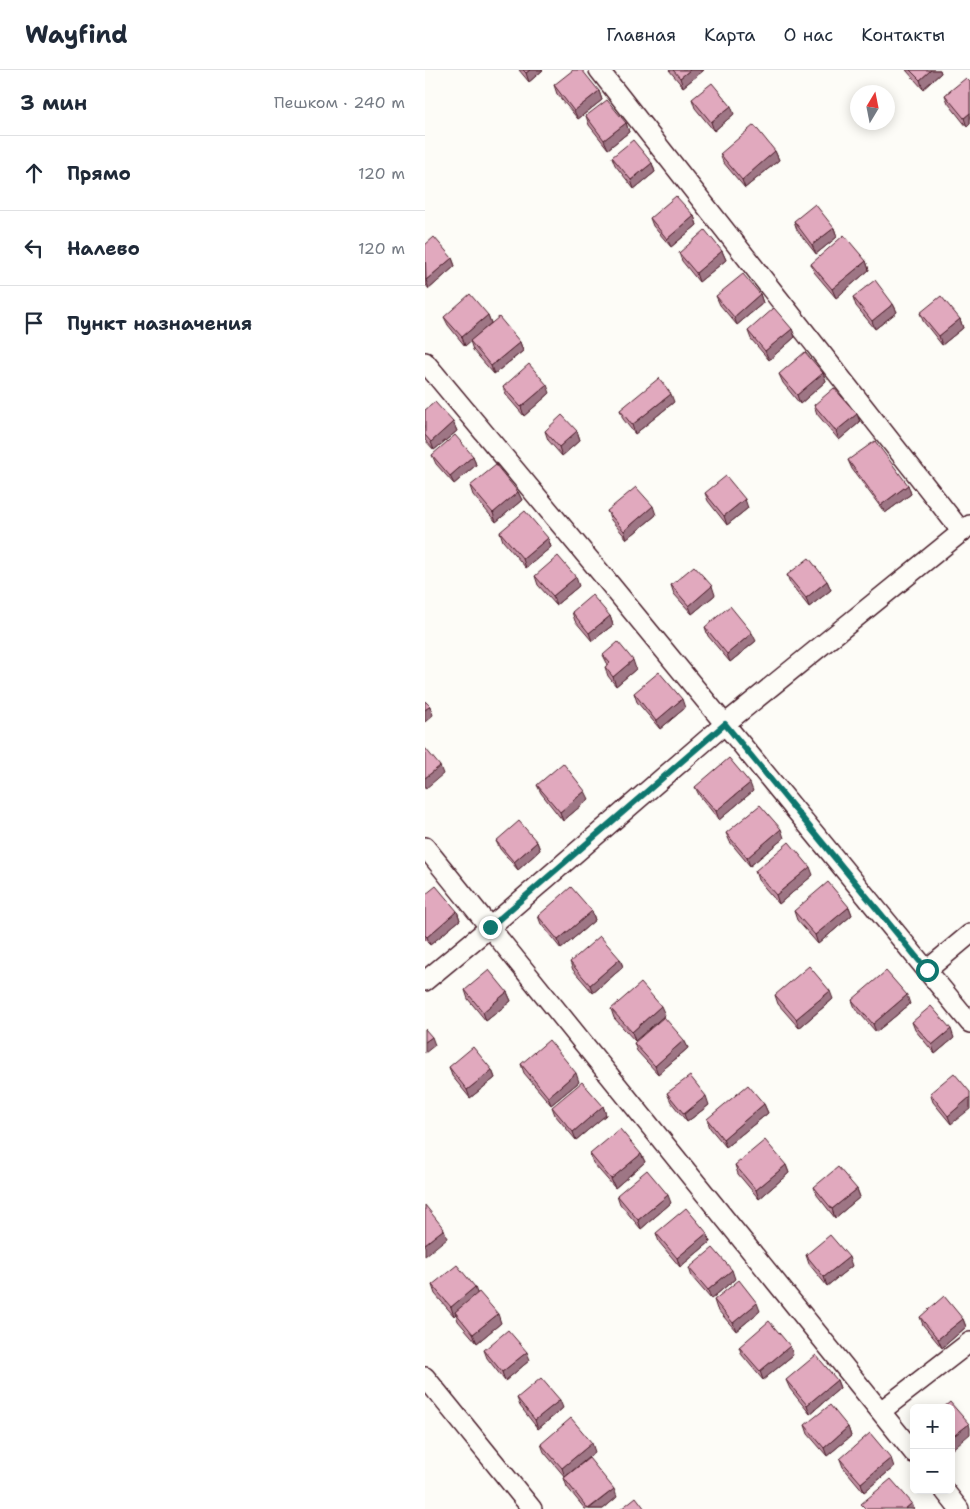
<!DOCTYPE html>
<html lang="ru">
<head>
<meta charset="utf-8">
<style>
  body { margin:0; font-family:"Shantell Sans",sans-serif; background:#f6f6f7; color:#1f2937 }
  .controls { position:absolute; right:15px; bottom:15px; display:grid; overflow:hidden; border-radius:8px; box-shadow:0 2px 12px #0003 }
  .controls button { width:45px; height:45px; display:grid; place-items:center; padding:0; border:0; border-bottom:1px solid #e0e1e3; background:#fff; color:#1f2937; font:25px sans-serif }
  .compass { position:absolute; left:425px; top:15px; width:45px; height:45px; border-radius:50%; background:#fff; box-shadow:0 2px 12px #0003; rotate:10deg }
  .stop { position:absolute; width:15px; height:15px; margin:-11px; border:4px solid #0f766e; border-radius:50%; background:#fff }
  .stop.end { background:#0f766e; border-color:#fff; box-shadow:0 1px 5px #0008 }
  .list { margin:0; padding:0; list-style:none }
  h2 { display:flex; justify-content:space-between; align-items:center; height:65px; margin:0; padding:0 20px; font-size:21px }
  h2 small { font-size:16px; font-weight:400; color:#747a83 }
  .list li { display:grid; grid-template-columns:32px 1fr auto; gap:15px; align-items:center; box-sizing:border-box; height:75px; padding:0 20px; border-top:1px solid #e0e1e3 }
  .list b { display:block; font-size:19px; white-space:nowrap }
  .list em { font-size:16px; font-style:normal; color:#747a83 }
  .icon { flex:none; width:28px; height:28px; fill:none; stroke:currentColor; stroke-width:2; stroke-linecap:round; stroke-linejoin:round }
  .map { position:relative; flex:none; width:545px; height:1439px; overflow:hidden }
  header { display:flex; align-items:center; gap:30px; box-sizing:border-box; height:70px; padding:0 25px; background:#fff; border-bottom:1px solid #e0e1e3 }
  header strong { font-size:24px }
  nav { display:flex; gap:28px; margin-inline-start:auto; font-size:18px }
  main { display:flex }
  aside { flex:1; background:#fff }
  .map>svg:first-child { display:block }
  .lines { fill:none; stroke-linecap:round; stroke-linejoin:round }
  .minor-casing { stroke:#4a1f2b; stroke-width:22 }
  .minor { stroke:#fdfcf7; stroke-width:19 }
  .wall { fill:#c291a3; stroke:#4a1f2b }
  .shaded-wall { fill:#9e7685; stroke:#4a1f2b }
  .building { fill:#e1a9be; stroke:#4a1f2b }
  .route { stroke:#0f766e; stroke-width:6 }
</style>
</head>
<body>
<header>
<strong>Wayfind</strong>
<nav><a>Главная</a><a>Карта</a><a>О нас</a><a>Контакты</a></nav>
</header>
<main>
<aside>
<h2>3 мин<small>Пешком · 240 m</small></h2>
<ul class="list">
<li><svg class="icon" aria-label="ahead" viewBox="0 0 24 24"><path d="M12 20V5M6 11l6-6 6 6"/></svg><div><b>Прямо</b></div><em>120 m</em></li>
<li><svg class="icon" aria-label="left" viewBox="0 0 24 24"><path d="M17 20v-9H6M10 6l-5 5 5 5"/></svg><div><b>Налево</b></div><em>120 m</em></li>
<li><svg class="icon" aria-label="arrive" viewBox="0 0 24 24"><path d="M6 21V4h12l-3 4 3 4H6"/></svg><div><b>Пункт назначения</b></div></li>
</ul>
</aside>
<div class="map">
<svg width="545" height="1439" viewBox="0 0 545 1439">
  <rect width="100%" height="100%" fill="#fdfcf7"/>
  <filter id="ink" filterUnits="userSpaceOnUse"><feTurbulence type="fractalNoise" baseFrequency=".02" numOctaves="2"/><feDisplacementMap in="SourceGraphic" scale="10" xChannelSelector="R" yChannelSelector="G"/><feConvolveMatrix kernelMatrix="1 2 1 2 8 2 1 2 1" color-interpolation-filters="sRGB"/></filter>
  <g filter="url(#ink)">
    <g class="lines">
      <!-- minor casing -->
      <g class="minor-casing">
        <path id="minor" d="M174,0L537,462
          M0,292L180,508L545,953
          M0,777L489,1383
          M502,900L545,864
          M0,911L65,857L300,654L545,455
          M0,1307L107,1439
          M456,1341L545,1272
          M519,1420L534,1439"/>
      </g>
      <!-- minor -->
      <use href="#minor" class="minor"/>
    </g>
    <!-- wall -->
    <path class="wall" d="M94,0H118L104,12Z
      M244,0H279L258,17Z
      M481,0H515L516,3L498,19Z
      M545,12V54L542,57L523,33L520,25Z
      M129,15L174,21L177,30L153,49L132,24Z
      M267,29L309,44L289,61L270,38Z
      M161,46L201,53L204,62L183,79L164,55Z
      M350,81L354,90L320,118L298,92L295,84Z
      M187,87L227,93L230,102L209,119L190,95Z
      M269,146L272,155L246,177L228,156L225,148Z
      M369,151L409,158L412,167L391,184L372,160Z
      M0,175L27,188L30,196L4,219L0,214Z
      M297,181L301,190L274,212L257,191L254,183Z
      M441,191L444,200L411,228L389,202L386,194Z
      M335,224L338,233L312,255L295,235L291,226Z
      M428,227L468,234L472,242L450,259L431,236Z
      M495,243L535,249L538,258L517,275L498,251Z
      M63,245L66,253L95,272L98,281L69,304L48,280L45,271L40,276L23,255L19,247Z
      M367,259L370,267L344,290L326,269L323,261Z
      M398,303L401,311L375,334L358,313L354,304Z
      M78,317L125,323L99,346L81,325Z
      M249,332L210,364L198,349L195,340Z
      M389,335L432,344L435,352L414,370L392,344Z
      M0,340L28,352L32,361L9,380L0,370Z
      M120,361H152L155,370L137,386L123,370Z
      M7,385L48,386L51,395L29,414L11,394Z
      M423,390L483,415L486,424L460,443L427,399Z
      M45,416L93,422L97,430L71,452L48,425Z
      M280,423L323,438L302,455L283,431Z
      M182,441L231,445L202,469L186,450Z
      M75,462L123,468L126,477L101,498L78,471Z
      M362,505L402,511L406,520L384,537L365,513Z
      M110,506L154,516L131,535L113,515Z
      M246,515L290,525L267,544L249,524Z
      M147,542L185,546L188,555L167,571L150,551Z
      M280,557L331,571L305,592L283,566Z
      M178,585L211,599L191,616L183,606L180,597L183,595Z
      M209,623L260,638L235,659L212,632Z
      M112,715L164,729L138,751L116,723Z
      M270,717L328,721L294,750L274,725Z
      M301,763L359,768L325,796L305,772Z
      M71,771L112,772L115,780L93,800L75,779Z
      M330,801L388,805L354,834L333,810Z
      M0,825L32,841L35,850L5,875L0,870Z
      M424,837L427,845L393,874L372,850L369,841Z
      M167,841L170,850L136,879L116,854L113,846Z
      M195,889L198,897L168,923L148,900L145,892Z
      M40,920L82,922L86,931L61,951L43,929Z
      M350,925L408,929L374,958L353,934Z
      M427,930L485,934L451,962L430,938Z
      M186,939L240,945L210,971L189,948Z
      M487,952L529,968L510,984L490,960Z
      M259,970L263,978L233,1004L212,981L209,973Z
      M96,994L154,1012L126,1035L99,1003Z
      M24,997L67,1000L70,1008L45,1028L27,1006Z
      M545,1022L526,1054L508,1032L505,1023Z
      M242,1023L284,1035L262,1052L246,1032Z
      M339,1034L343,1043L301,1077L285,1058L282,1049Z
      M178,1036L181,1045L151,1070L130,1045L127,1037Z
      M165,1084H216L220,1092L190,1118L168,1093Z
      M310,1095H361L364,1103L334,1129L313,1104Z
      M389,1117L432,1119L435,1127L410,1148L392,1125Z
      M192,1125L246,1133L216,1159L195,1134Z
      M231,1163H282L285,1172L255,1197L234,1172Z
      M381,1185L427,1196L402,1216L384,1194Z
      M264,1198L310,1209L286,1229L267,1207Z
      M7,1215L53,1223L76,1253L52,1273L33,1251L31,1244L29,1246L10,1224Z
      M289,1230L335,1241L311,1261L292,1239Z
      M495,1247L538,1249L541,1257L517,1278L498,1255Z
      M314,1277L368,1285L338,1310L317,1285Z
      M59,1280L105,1290L80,1311L62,1288Z
      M361,1310H412L415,1318L385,1344L365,1319Z
      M92,1328L138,1338L113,1359L95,1336Z
      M380,1355L423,1357L426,1366L402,1386L383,1364Z
      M116,1374L170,1382L140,1407L119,1382Z
      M415,1389L469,1397L439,1422L418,1397Z
      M139,1408L192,1427L178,1439H160L142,1417Z"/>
    <!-- shaded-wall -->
    <path class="shaded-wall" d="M105,0H118L104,12L101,3Z
      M265,0H279L258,17L255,8Z
      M506,0H515L516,3L498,19L495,10Z
      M174,21L177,30L153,49L149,41Z
      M306,36L309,44L289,61L286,52Z
      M545,43V54L542,57L539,48Z
      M201,53L204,62L183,79L179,70Z
      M350,81L354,90L320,118L317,110Z
      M227,93L230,102L209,119L206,110Z
      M269,146L272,155L246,177L242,169Z
      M409,158L412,167L391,184L387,175Z
      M297,181L301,190L274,212L271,203Z
      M27,188L30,196L4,219L1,210Z
      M441,191L444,200L411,228L407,219Z
      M335,224L338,233L312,255L309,247Z
      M468,234L472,242L450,259L447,251Z
      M63,245L66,253L40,276L37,267Z
      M535,249L538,258L517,275L514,266Z
      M367,259L370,267L344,290L340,281Z
      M95,272L98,281L69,304L66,296Z
      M398,303L401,311L375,334L372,325Z
      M122,315L125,323L99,346L96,337Z
      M246,324L249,332L210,364L207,355Z
      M432,344L435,352L414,370L411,361Z
      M28,352L32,361L9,380L6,372Z
      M152,361L155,370L137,386L134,377Z
      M48,386L51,395L29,414L25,406Z
      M483,415L486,424L460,443L456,435Z
      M93,422L97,430L71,452L68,443Z
      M320,429L323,438L302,455L299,446Z
      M228,436L231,445L202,469L199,461Z
      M123,468L126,477L101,498L98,489Z
      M151,507L154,516L131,535L128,526Z
      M402,511L406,520L384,537L381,528Z
      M287,516L290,525L267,544L264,536Z
      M185,546L188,555L167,571L164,563Z
      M327,563L331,571L305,592L302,584Z
      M208,590L211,599L191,616L188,607Z
      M257,629L260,638L235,659L231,651Z
      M5,636L8,645L0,652V640Z
      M15,696L18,704L0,719V708Z
      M325,713L328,721L294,750L291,741Z
      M160,721L164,729L138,751L135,742Z
      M356,759L359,768L325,796L322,788Z
      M112,772L115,780L93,800L89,792Z
      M385,797L388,805L354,834L351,825Z
      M424,837L427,845L393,874L390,865Z
      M32,841L35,850L5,875L2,867Z
      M167,841L170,850L136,879L133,870Z
      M195,889L198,897L168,923L165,915Z
      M405,921L408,929L374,958L371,949Z
      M82,922L86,931L61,951L58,942Z
      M482,925L485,934L451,962L448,954Z
      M236,936L240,945L210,971L207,962Z
      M526,959L529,968L510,984L507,975Z
      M7,967L10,975L0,983V972Z
      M259,970L263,978L233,1004L230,996Z
      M67,1000L70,1008L45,1028L42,1020Z
      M151,1003L154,1012L126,1035L123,1027Z
      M281,1026L284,1035L262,1052L259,1044Z
      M545,1027V1039L526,1054L523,1046Z
      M339,1034L343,1043L301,1077L298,1069Z
      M178,1036L181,1045L151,1070L148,1062Z
      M216,1084L220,1092L190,1118L186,1109Z
      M361,1095L364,1103L334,1129L331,1120Z
      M432,1119L435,1127L410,1148L407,1139Z
      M243,1125L246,1133L216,1159L213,1150Z
      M19,1159L22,1168L0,1186V1174Z
      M282,1163L285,1172L255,1197L252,1188Z
      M424,1187L427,1196L402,1216L399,1207Z
      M307,1200L310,1209L286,1229L283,1220Z
      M50,1217L53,1226L30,1242L31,1244L29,1246L26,1237Z
      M332,1233L335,1241L311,1261L308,1253Z
      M73,1244L76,1253L52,1273L48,1264Z
      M538,1249L541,1257L517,1278L513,1269Z
      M365,1276L368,1285L338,1310L335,1301Z
      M102,1282L105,1290L80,1311L77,1302Z
      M412,1310L415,1318L385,1344L382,1335Z
      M135,1330L138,1338L113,1359L110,1350Z
      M544,1354L545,1358V1364L526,1380V1368Z
      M423,1357L426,1366L402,1386L399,1378Z
      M167,1373L170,1382L140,1407L137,1398Z
      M466,1388L469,1397L439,1422L436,1413Z
      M189,1419L192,1427L178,1439H164Z
      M487,1433L489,1439H480Z"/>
    <!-- building -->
    <path class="building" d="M98,0H105L101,3Z
      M148,0H157L174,21L149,41L129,15Z
      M248,0H265L255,8Z
      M485,0H506L495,10Z
      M541,8L545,12V43L539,48L520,25Z
      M287,13L306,36L286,52L267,29Z
      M182,30L201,53L179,70L161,46Z
      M329,55L350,81L317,110L295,84Z
      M208,70L227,93L206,110L187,87Z
      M251,126L269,146L242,169L225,148Z
      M390,134L409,158L387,175L369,151Z
      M280,160L297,181L271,203L254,183Z
      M419,165L441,191L407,219L386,194Z
      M9,167L27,188L1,210L0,175Z
      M318,204L335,224L309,247L291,226Z
      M450,210L468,234L447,251L428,227Z
      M45,224L63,245L37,267L19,247Z
      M516,226L535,249L514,266L495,243Z
      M349,238L367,259L340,281L323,261Z
      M74,247L95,272L66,296L45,271Z
      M380,282L398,303L372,325L354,304Z
      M104,294L122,315L96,337L78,317Z
      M234,308L246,324L207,355L195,340Z
      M409,318L432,344L411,361L389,335Z
      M10,332L28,352L6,372L0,365V340Z
      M137,345L152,361L134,377L120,361Z
      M30,365L48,386L25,406L7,385Z
      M450,371L483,415L456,435L423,390Z
      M71,395L93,422L68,443L45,416Z
      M301,406L320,429L299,446L280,423Z
      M211,417L228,436L199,461L182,441Z
      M100,441L123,468L98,489L75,462Z
      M133,486L151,507L128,526L110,506Z
      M384,488L402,511L381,528L362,505Z
      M269,496L287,516L264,536L246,515Z
      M167,525L185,546L164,563L147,542Z
      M305,536L327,563L302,584L280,557Z
      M193,572L208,590L188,607L180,597L185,593L178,585Z
      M234,602L257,629L231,651L209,623Z
      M0,631L5,636L0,640Z
      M0,678L15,696L0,708Z
      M304,688L325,713L291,741L270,717Z
      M138,693L160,721L135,742L112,715Z
      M335,735L356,759L322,788L301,763Z
      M94,751L112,772L89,792L71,771Z
      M364,772L385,797L351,825L330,801Z
      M403,812L424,837L390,865L369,841Z
      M11,816L32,841L2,867L0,865V825Z
      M146,817L167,841L133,870L113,846Z
      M175,866L195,889L165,915L145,892Z
      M384,896L405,921L371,949L350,925Z
      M64,900L82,922L58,942L40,920Z
      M461,901L482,925L448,954L427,930Z
      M216,913L236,936L207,962L186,939Z
      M506,936L526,959L507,975L487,952Z
      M239,947L259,970L230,996L209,973Z
      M0,959L7,967L0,972Z
      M124,970L151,1003L123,1027L96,994Z
      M48,977L67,1000L42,1020L24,997Z
      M529,1003L545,1022V1027L523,1046L505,1023Z
      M265,1006L281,1026L259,1044L242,1023Z
      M157,1012L178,1036L148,1062L127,1037Z
      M323,1015L339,1034L298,1069L282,1049Z
      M195,1059L216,1084L186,1109L165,1084Z
      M340,1070L361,1095L331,1120L310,1095Z
      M413,1097L432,1119L407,1139L389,1117Z
      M222,1100L243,1125L213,1150L192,1125Z
      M0,1135L19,1159L0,1174Z
      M261,1138L282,1163L252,1188L231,1163Z
      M405,1165L424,1187L399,1207L381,1185Z
      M288,1178L307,1200L283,1220L264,1198Z
      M32,1195L50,1217L26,1237L7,1215Z
      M314,1210L332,1233L308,1253L289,1230Z
      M54,1222L73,1244L48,1264L30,1242Z
      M519,1226L538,1249L513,1269L495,1247Z
      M344,1251L365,1276L335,1301L314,1277Z
      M83,1260L102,1282L77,1302L59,1280Z
      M391,1285L412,1310L382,1335L361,1310Z
      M116,1308L135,1330L110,1350L92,1328Z
      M525,1332L544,1354L526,1368V1338H518Z
      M405,1335L423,1357L399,1378L380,1355Z
      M146,1348L167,1373L137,1398L116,1374Z
      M445,1363L466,1388L436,1413L415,1389Z
      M164,1388L189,1419L163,1439L139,1408Z
      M466,1409L487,1433L480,1439H441L436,1434Z
      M211,1427L220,1439H196Z"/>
  </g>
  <g class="lines" filter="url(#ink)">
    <!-- route -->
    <path class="route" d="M65,857L300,654L502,900"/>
  </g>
</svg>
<div class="controls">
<button>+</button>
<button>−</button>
</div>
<svg class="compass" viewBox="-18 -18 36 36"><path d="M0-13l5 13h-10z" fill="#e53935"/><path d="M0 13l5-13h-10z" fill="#747a83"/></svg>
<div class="stop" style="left:502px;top:900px"></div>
<div class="stop end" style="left:65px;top:857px"></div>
</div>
</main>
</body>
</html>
